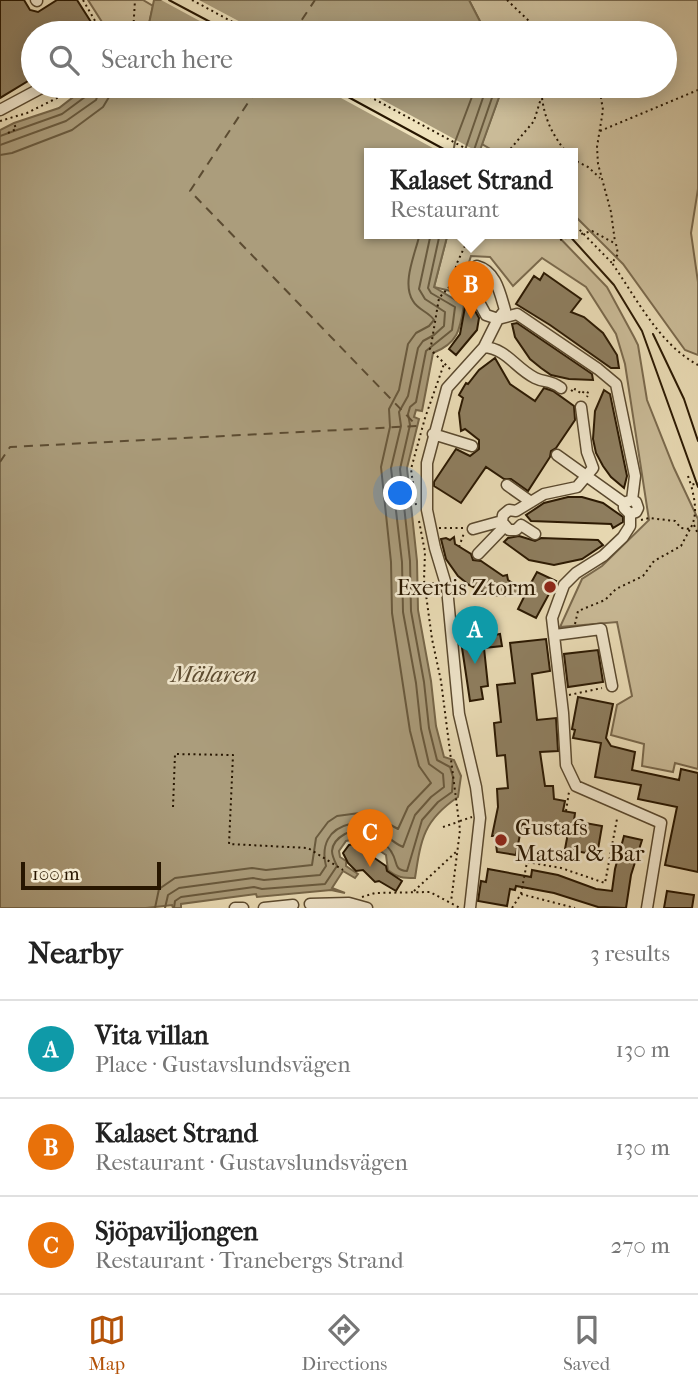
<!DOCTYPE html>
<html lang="en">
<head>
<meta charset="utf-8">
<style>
  body { margin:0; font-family:"IM FELL French Canon",serif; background:#f2f2f2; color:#222 }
  .scale { position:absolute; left:21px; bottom:18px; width:140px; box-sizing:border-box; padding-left:7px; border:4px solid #271600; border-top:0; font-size:19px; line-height:24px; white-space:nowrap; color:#271600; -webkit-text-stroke:5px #f5ecd3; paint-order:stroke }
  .you { position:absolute; left:401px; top:494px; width:24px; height:24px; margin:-18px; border:5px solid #fff; border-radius:50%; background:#1a73e8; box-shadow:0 0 0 10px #1a73e833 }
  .badge { display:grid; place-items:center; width:46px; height:46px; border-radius:50%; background:#b45309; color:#fff; font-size:23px; font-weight:700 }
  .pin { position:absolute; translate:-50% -58px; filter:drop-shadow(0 2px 4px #0008) }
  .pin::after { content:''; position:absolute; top:37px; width:24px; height:21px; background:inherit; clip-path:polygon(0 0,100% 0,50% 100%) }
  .popup { position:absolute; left:364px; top:148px; width:214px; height:91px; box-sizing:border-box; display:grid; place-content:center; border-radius:0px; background:#fff; filter:drop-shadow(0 2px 5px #0005); font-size:23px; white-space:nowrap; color:#767676 }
  .popup b { font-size:26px; color:#222 }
  .popup::after { content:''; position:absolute; left:50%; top:100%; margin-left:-14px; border:14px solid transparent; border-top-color:#fff }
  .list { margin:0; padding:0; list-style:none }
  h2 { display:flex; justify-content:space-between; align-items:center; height:91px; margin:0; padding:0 28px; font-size:30px }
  h2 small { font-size:23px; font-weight:400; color:#767676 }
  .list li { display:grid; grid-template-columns:46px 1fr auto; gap:21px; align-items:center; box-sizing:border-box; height:98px; padding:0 28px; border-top:2px solid #e0e0e0 }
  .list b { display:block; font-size:26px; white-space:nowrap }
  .list p { margin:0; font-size:23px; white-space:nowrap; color:#767676 }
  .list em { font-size:23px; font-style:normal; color:#767676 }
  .icon { flex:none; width:38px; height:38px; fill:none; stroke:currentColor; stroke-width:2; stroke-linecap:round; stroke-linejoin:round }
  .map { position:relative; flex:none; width:698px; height:908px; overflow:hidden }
  .search { position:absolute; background:#fff; box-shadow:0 4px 18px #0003; left:21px; right:21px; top:21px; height:77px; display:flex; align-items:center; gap:18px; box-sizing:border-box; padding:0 24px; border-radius:38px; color:#767676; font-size:26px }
  .sheet { height:385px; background:#fff }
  nav { display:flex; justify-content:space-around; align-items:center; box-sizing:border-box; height:98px; border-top:2px solid #e0e0e0; background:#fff; font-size:19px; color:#767676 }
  nav a { display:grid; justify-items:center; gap:4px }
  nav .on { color:#b45309 }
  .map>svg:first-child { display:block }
  .green { fill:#cdbf9c; stroke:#7a6a4e; stroke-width:2 }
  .water { fill:#ab9d7c; stroke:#76674a; stroke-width:2 }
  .pier { fill:#efe2bc }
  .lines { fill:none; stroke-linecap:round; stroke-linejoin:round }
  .shore { stroke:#695a3e; stroke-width:2 }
  .ferry { stroke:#5c4c32; stroke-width:2; stroke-dasharray:9 7; stroke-linecap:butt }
  .building { fill:#8f8062; stroke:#271600; stroke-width:2 }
  .minor-casing { stroke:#59492f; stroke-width:13 }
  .path { stroke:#271600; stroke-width:2; stroke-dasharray:2 3.5; stroke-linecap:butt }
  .minor { stroke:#f5ecd3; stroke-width:10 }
  .tram { stroke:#271600; stroke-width:2 }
  .path-bridge { stroke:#271600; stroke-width:2; stroke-dasharray:2 3.5; stroke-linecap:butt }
  .poi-dot { fill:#8f2418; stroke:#f5ecd3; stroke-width:2.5 }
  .labels { text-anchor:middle; stroke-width:5; stroke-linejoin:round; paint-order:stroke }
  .poi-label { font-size:23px; fill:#271600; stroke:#f5ecd3; text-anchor:end }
  .water-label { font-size:24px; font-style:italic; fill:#5c4c32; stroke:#f5ecd3 }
</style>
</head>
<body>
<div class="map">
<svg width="698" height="908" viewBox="0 0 698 908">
  <rect width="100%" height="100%" fill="#efe2bc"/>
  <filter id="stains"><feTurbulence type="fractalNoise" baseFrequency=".00286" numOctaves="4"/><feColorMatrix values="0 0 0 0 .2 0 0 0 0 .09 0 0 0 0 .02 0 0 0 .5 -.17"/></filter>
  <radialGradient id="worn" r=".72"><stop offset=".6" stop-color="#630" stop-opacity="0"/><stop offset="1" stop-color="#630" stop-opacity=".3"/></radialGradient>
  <!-- green -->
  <path class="green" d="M88,0H143L153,6L147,33H109Z
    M469,0H698V189L691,233L698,282V355L685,350L623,264L573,214L572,153H497L482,144L503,86H665V33H486Z
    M448,233H555L607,287L634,337L638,345L647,400L674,468L698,519V769L675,763L673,772L642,766L644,744L611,735L617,705L632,696L617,622L560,627L582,579L602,566L649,520L625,364L616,334L586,287L542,258L513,286L490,257L471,256L459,293L434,287Z"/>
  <!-- water -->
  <path class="water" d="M154,0H469L486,33H147Z
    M113,86H503L479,153H370V233H448L434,287L464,305C460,330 458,343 433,353L422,411L416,410L414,417L419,419L407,468L417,561L418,610L431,681L436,726L444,757L454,760L461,776L458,797C424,820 421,838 415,878C403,878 398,878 388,870L386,855L361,838L346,841L339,851L340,857L346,861V866L358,874L355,878L343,871L332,888L345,893L331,890L257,897L256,894L181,904V908H173L172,905L146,908H0V130L14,123L59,108L85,88Z"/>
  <!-- pier -->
  <path class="pier" d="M161,0H199L261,33H222Z
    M319,86H357L480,153H442Z"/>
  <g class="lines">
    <!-- shore -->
    <path class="shore" d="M0,136L62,114L89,94L92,86
      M0,145L66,121L96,100L101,86
      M453,153L455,142L476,86
      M464,153L487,86
      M473,153L496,86
      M0,155L12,153L72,130L103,107L109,97L111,86
      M155,908L159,889L175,878L252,868L266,870L312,865L316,838L328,822L337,816L367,812L398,829L408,807L431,783L419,766L410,731L392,613L391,562L381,467L390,427L389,409L399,390L408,344L416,333L429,326L434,320C429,312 418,310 413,301C401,283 416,252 420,233
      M165,908L168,895L179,888L253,878L264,880L320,875L326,866C321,846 328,829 350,824C355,823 361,821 366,823C380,827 390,842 403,847L415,815L431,797L444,787L443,774L429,764L421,729L416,683L403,612L402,562L391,468L401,426L399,412L408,396L418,348L423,341L434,335L444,326L445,312L425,299L419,289L431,233
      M174,908L175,901L181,897L254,887L262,889L325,884L337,866C335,862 332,856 332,851C333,837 354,826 366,832C373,836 389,846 392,853C398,862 393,870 407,871L422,820L438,802L452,792L453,777L450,767L437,760L429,728L424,682L411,611L410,561L400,469L410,425L408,414L410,407L416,402L426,351L452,330L455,307L431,293L428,288L440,233"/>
    <!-- ferry -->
    <path class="ferry" d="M293,33L315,0
      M0,462L10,447L417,426L190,191L259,86"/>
  </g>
  <!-- building -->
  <path class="building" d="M0,0H24L30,10L38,12L57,0H77L98,33H33V78L0,98Z
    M544,273L581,299L571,312L584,317L603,333L617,355L619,368H611L550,325L516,304L534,276L540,280Z
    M465,307L474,309L479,318L477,330L456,355L449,349L460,334Z
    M517,323L592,374L593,380L569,379L551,375L541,368L530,359L515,337L512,324Z
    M495,358L510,384L535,401L544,388L553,391L574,406L575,420L556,448L551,451L550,457L528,491L511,479H504L486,467L461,503L434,486V482L456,449L470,456L479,449V440L465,429L461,431L459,413L463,398L459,395L466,383L468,384L479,370Z
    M604,390L610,394L627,476L624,488L611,477L603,466L596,453L593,439L595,411Z
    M568,497H582L603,503L623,517V522L613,528L611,524L531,521L526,515L544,503Z
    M519,536L535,541L541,538L598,540L603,545L582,559L554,565L529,560L504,542L508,538Z
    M454,537L455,544L471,554L473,560L481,561L503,576L507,575L508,580L526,592L537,572L556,581L536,618L518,609L526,593L500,596L485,593L469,585L458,576L446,559L441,539L446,538L450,540Z
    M500,634L502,646L484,648L488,686L481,687L483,699L470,701L461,641Z
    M546,639L550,671L532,674L537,720L556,718L558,751L540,752L545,786H553L554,799L565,801L563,811L575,813L574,821L602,826L597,855L565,849L568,833L522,824L516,855L497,852L495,836H492L498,807L497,789L508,788L505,755L497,756L494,723L501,722L497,685L515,683L510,643Z
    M598,650L603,682L568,687L564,654Z
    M578,697L613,704L606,738L611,746L635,752L632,770L679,780L681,769L698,773V872L665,865L677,807L638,799L641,785L595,777L601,743L573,738L575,730L572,729Z
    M624,836L642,840L631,875L626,908L598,907L554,893L516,886L515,890L510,889L507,906L478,901L481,881L486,882L488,869L531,877L532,870L558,875L596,889L612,891L615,869Z
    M361,843L371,849L373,857L386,866L387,871L402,881L396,891L379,881L375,882L363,870L356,871L348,863L343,853L349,845Z
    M667,891L694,895L692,908H664Z"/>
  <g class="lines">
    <!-- minor casing -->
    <g class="minor-casing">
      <path id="minor" d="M36,0L37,1
        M0,110L45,86
        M477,266C496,271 500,293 505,310L498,319L486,315L469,284L471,270Z
        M484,347C507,349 515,368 535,378C545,383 549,379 561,388
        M433,434L472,446
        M557,455L624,503
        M507,485L531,502
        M630,514V526L623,537L603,556L576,573L564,585L552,618L563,713L566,765L576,786L661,823L647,908
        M502,522L509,530H516L521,525
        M521,525L535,534
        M473,529L502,521L503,515L509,510L516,511L544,494L577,487L593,468L587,452L581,407
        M478,554L504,527
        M555,635L601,629L612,686
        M310,904L349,903L367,908
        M235,908H243
        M264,908L293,905
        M470,908L480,818L476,787L459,714L447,588L435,548L427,510V463L447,388L484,347L498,319L517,314L598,369L616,384L635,476L632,500L636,502L638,508L636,512L630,514L624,508V503L632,500"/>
    </g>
    <!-- path -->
    <path class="path" d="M83,0L102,33
      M192,0L253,33
      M507,0L530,22L535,33
      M133,33L135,0
      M350,86L474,153
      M599,86L603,110L597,147L598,164L611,212L615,242
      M542,98C545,120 553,136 567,153
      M0,121L27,113L59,97L72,86
      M600,131L698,90
      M8,133L16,129L14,123
      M507,153L534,121L542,95V86
      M572,159L588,167L600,178
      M552,233L559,240L592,231L616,244L618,254L612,263C637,299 659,344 698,365
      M450,369L430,349L431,346L439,298L451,285L457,263L471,233
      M571,390L574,392L575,389L582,394L584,391L589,393L587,397
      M688,476L691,485L698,483
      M416,505L411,469L425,418L444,364
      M641,520L649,518L675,521L681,528L690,529C698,516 695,500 691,485
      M419,521L425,552L424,580L432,639L441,681L460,830L451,902
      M694,525L698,534
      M439,528H465
      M459,547L464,533
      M426,593L435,581
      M575,624L578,611L605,600L616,589L643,576L654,561L681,546L690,529
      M569,695L602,688
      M173,807L175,754L233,755L229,844L308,848L343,870
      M566,811L569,792
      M460,821L472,817
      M443,827L458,822
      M414,891L456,852
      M521,894L527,862L561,868L605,883L617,819
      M362,897L375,893L430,892L460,908
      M512,908L521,894L575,908"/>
    <!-- minor -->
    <use href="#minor" class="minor"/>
    <!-- tram -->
    <path class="tram" d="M169,0L231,33
      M328,86L451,153
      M567,233L614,285L642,331L698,487
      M653,334L684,399L698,441"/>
    <!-- path-bridge -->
    <path class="path-bridge" d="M572,222L612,263"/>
  </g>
  <!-- markers -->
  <g class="poi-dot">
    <circle cx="550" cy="587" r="7"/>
    <circle cx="501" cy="840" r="7"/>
  </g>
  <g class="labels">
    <!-- poi labels -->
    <g class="poi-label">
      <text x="536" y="595">Exertis Ztorm</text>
      <text x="515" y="835" text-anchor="start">Gustafs<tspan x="515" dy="26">Matsal &amp; Bar</tspan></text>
    </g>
    <!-- water labels -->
    <g class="water-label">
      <text x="214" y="682">Mälaren</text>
    </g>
  </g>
  <rect width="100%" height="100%" filter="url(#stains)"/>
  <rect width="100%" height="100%" fill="url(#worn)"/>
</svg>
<div class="scale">100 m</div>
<div class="you"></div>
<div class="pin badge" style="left:475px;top:664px;background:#0f9aa8">A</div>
<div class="pin badge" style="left:471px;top:319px;background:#e8710a">B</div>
<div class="popup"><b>Kalaset Strand</b>Restaurant</div>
<div class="pin badge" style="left:370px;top:867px;background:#e8710a">C</div>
<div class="search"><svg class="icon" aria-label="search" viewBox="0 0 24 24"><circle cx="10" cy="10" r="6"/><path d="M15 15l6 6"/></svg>Search here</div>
</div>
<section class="sheet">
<h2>Nearby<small>3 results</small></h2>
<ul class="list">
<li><span class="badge" style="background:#0f9aa8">A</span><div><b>Vita villan</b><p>Place · Gustavslundsvägen</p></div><em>130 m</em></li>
<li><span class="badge" style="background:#e8710a">B</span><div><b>Kalaset Strand</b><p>Restaurant · Gustavslundsvägen</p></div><em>130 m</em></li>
<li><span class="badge" style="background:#e8710a">C</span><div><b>Sjöpaviljongen</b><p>Restaurant · Tranebergs Strand</p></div><em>270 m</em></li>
</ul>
</section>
<nav>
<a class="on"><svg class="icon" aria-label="map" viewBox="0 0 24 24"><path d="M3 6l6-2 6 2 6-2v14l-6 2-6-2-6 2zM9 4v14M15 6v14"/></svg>Map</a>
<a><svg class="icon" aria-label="directions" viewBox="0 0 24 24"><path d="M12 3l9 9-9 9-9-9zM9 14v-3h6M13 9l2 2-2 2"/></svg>Directions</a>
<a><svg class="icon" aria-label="saved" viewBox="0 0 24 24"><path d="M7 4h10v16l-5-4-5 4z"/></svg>Saved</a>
</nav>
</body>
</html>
